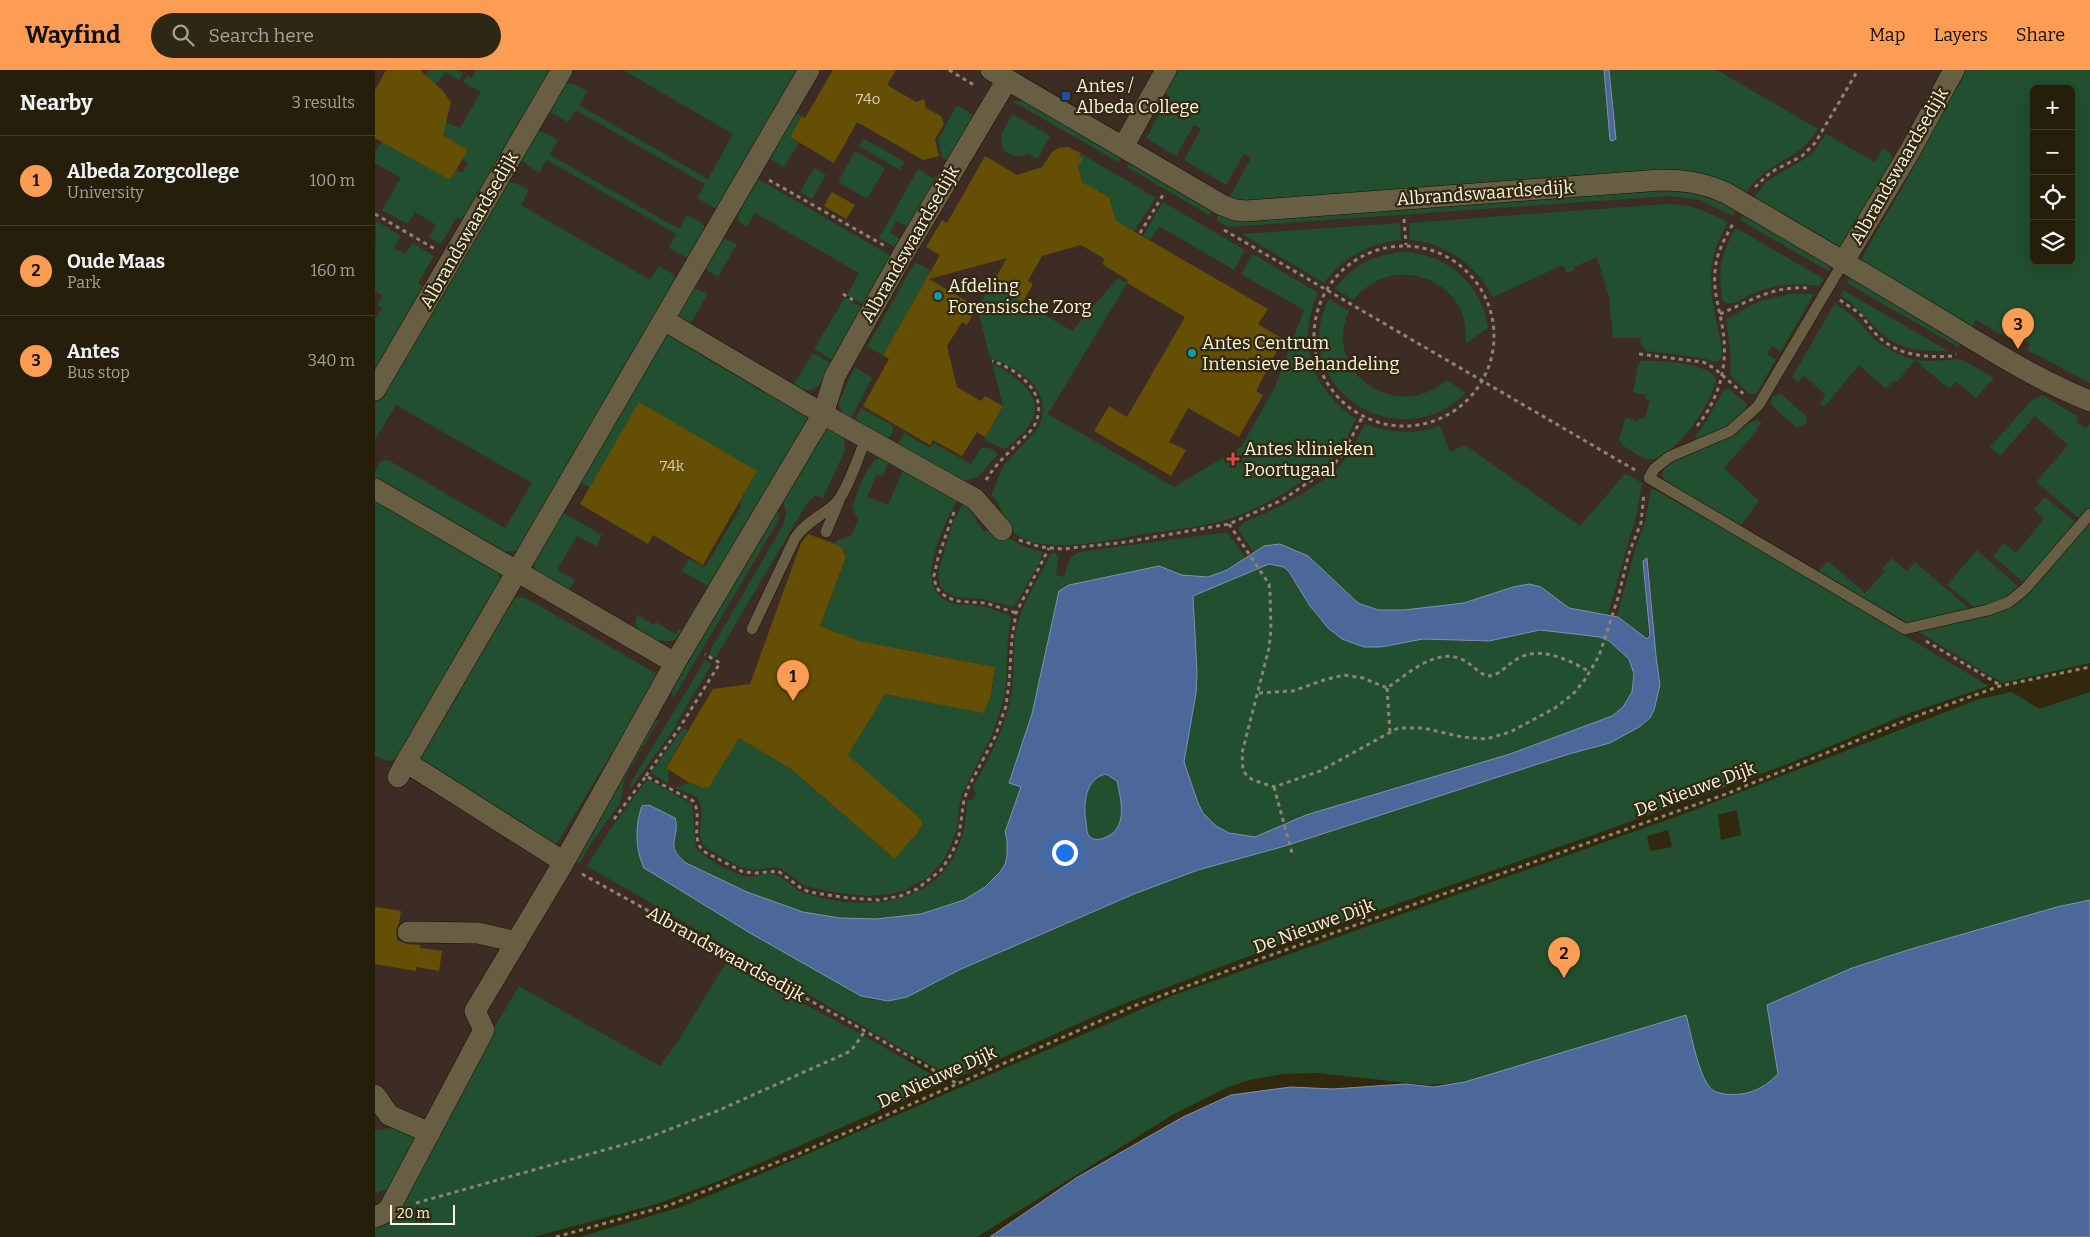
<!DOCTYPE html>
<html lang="en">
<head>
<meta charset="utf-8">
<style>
  body { margin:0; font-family:Bitter,serif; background:#2d2713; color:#f1f3f6 }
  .controls { position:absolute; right:15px; top:15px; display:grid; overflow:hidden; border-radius:8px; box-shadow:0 5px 20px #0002 }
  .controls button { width:45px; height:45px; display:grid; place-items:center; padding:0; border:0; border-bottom:1px solid #423c2b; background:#251e0a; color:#f1f3f6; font:25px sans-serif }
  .scale { position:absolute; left:15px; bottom:12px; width:65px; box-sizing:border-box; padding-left:5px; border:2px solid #faf4e5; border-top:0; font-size:14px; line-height:18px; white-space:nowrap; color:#faf4e5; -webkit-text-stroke:4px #31280e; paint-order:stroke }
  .you { position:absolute; left:689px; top:782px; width:18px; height:18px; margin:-12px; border:4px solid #fff; border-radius:50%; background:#1a73e8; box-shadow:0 0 0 8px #1a73e833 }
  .badge { display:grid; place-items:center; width:32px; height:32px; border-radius:50%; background:#fc9d53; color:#111; font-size:16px; font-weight:700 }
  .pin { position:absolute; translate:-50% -41px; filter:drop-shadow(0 1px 2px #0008) }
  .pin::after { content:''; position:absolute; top:26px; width:18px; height:15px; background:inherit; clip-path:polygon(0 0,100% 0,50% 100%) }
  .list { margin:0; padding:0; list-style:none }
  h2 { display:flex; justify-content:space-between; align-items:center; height:65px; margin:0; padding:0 20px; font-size:21px }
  h2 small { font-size:16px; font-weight:400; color:#a3a29c }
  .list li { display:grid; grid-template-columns:32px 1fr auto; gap:15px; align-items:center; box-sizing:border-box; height:90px; padding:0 20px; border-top:1px solid #423c2b }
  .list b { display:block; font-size:19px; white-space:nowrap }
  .list p { margin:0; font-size:16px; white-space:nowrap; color:#a3a29c }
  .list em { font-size:16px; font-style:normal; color:#a3a29c }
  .icon { flex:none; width:28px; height:28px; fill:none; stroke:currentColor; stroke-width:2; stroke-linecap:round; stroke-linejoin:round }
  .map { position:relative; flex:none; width:1715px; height:1167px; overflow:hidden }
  header { display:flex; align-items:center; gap:30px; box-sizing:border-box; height:70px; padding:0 25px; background:#fc9d53; color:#111 }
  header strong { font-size:24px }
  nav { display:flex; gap:28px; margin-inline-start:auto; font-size:18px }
  .search { width:350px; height:45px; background:#2d2713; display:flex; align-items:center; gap:12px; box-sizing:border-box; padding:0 18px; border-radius:28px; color:#a3a29c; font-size:19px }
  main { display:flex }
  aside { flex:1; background:#251e0a }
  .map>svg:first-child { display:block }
  .medical { fill:#3d2c23; fill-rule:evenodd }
  .green { fill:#214f2f; fill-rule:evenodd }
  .water { fill:#4c689a; stroke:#8092b0; fill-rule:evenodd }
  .building { fill:#654f05 }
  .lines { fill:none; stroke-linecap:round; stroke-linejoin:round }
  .service-casing { stroke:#191000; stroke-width:12 }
  .minor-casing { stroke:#191000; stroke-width:22 }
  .path { stroke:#8d8570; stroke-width:3; stroke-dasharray:4 4; stroke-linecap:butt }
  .service { stroke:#685e43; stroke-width:11 }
  .minor { stroke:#685e43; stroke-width:21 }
  .transit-dot { fill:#1a4fb4; stroke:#31280e; stroke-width:2 }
  .culture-dot { fill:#0f9aa8; stroke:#31280e; stroke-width:2 }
  .health-dot { fill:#e0444e; stroke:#31280e; stroke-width:2 }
  .labels { text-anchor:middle; stroke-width:4.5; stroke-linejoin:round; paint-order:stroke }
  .number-label { font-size:15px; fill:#d5cbad }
  .poi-label { font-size:18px; fill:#faf4e5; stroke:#31280e; text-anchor:start }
  .street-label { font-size:18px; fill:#faf4e5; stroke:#31280e }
</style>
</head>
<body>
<header>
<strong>Wayfind</strong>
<div class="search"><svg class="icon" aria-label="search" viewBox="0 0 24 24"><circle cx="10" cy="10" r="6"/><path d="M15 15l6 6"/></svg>Search here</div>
<nav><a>Map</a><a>Layers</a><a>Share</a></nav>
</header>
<main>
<aside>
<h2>Nearby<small>3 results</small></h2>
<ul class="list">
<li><span class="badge">1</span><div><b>Albeda Zorgcollege</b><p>University</p></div><em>100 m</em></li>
<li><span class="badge">2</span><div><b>Oude Maas</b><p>Park</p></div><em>160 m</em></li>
<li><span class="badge">3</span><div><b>Antes</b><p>Bus stop</p></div><em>340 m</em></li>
</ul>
</aside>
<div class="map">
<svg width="1715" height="1167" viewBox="0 0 1715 1167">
  <rect width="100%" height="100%" fill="#31280e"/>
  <!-- medical -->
  <path class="medical" d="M0,0H1715V587L1481,638L735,910L75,1167H0ZM1659,19H1696V191H1659Z"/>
  <!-- green -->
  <path class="green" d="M54,0H83L88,3L84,10L70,2L61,14L47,12Z
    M98,0H174V2L89,151L82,147L66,174L54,167L61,155L40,142L33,154L7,140L26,108L0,93V79L2,80L7,71L75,110L82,100L87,103L93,93L87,89L93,80L60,60L71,52L85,58L106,22L88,12L92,5L97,8L100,1Z
    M248,0H424L345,136L340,138L322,128L330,114L201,40L193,52L175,42L174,38L190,14H199L212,21L204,35L333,109L358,64Z
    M798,0H1342L1443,59C1425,91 1389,92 1370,124L1348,112L870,131L854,128L876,88L869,84L851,115L809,90L826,59L819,55L801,86L771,68L795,26L786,21Z
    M1590,0H1715V313L1652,280L1655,274L1645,268L1641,273L1601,250L1597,256L1485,191L1550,77L1549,74L1578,20L1583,17ZM1659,19H1696V191H1659Z
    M637,31H649L747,87L743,92Z
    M582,35L600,46L574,91L567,87L563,69Z
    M421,43L427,47L415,67L424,73L409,97L395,89Z
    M637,44L675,66L662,89L654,84C644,88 635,87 628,79L626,65Z
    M161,62H168L183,70L175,85L304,159L312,145L327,153L330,158L315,186L310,187L294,178L301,164L172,90L164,103L146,90Z
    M1451,64L1500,92L1508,78C1515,82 1518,84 1517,92L1465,180L1378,129L1392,111L1436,85Z
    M488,68L530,92L525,100L484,76Z
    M480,81L510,98L492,129L463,112Z
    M705,83L781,128L759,161L742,152L732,150L738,139L734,127L724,121L718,130L711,126L703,96L707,89L704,86Z
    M755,92L837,139L834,145L752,97Z
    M439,98L451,105L437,129L425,122Z
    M543,99L558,108L561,105L565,107L535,158L521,151L515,163L527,170L523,179L504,168Z
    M383,109L518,187L490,235L472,225L484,203L380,143L372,157L364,152L363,145Z
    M134,112L140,113L154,120L146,135L275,210L284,196L298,204L301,210L144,480L129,482L3,410L0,407V401L6,391L13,390L130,458L157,413L21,335L0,369V335L128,115Z
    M1299,119L1338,128L1361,140L1358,146L1325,130L1295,126L854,157L841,150L844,144Z
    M788,132L870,180L859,200L784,156L775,170L768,166Z
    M1291,134C1314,134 1333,141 1353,153C1331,188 1334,216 1342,254C1344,265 1348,277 1346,288L1342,292L1322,287L1271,281L1266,275L1265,268H1238L1234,227L1222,187L1199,197L1200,200L1192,203L1188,195L1118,227C1102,196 1071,173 1035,170L1034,153Z
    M1369,144L1456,195L1453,201L1365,150Z
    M1,151L26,166L19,178L30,184L38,173L59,186L43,213L51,218L0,305V249L7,238L2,235L8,226L0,221Z
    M1025,153L1026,170C994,173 968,187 949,213L867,164Z
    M1361,158L1449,209L1444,216C1422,213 1400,214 1379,223C1370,227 1360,236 1350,233C1346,229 1346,225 1346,219C1343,195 1349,178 1361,158Z
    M348,168L362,174L343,207L333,201L330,197Z
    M1029,182C1073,184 1107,215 1113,258L1090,274C1100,211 1017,179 979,230L960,219C977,195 1000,184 1029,182Z
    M878,184L943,223C921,272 936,319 981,349C975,360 971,373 963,383C954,395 938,405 925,413C900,429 872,445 843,452C815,459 785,461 757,466C727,472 680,481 652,470C620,457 633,439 616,425L628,396L663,358C681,322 645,297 615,288L602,237L617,214L697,261L743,208L752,213L673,344L799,417L866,377L899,319L929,240L866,204Z
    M540,192L556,201L508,285L492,277Z
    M1476,207L1587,271L1583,277L1472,213Z
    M319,218L333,224L314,256L304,250L301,242Z
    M1468,220L1573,281C1546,282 1521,279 1502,259C1488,245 1482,236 1465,225Z
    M1414,224H1439L1406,281L1397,276L1392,284L1401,289L1382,323L1375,324L1359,310L1355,304L1356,287L1351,249L1385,231Z
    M470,228L488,238L459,291L439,279Z
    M954,229L974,241C946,303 1022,354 1072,310L1091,323C1023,391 910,315 954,229Z
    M1460,233L1479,247L1501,271L1523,284L1540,290L1555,291L1586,289L1619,308L1601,328L1581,312L1574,319L1540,290L1522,312L1519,310L1511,319L1484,295L1449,337L1445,333L1451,325L1429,306L1423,312L1417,307Z
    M292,264L433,346L434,351L335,517L307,501L314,489L330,497L367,435L364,433L382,401L215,417L203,411Z
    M438,283L457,294C447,311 441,329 418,315Z
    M1266,291C1282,290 1337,293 1341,310C1335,336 1305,380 1279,389C1273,391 1267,387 1261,384C1255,380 1247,377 1244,369L1251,347L1263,352L1264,348L1269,349L1275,331L1270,329L1271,325L1258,322L1263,295Z
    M617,293C645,308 679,332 647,364C641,369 636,376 629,379L611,371L610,367L628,336Z
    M480,297L497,308L476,348L467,342L463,333C470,321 473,309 480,297Z
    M1353,318L1372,334C1367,354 1339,362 1322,370L1320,367L1332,350L1348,321Z
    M1406,324L1431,346L1432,351L1428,356L1421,357L1396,335L1397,326Z
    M1667,325L1704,347L1701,352L1711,358L1715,353V437L1705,449L1661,412L1693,375L1660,346L1625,386L1615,377L1656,331Z
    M486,338L517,355L518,361L513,370L480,350Z
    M1382,350L1387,353L1381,359L1382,361L1349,398L1384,431L1365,456L1288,410L1287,402C1297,386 1338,376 1356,366C1366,361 1371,352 1382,350Z
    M990,354C1015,363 1041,365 1065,356L1075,382L1090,375L1205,456L1249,405H1254L1267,413L1261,448L1252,476L1233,545L1194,538L1166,517L1154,514L1138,517L1089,533L1029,540H1003L983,533L933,486L889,476L879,483L863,459L869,452C900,440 951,415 971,388C979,378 983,365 990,354Z
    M454,358L469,367L470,380L448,428L440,425L431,435L341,587L335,585L336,579L408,455L411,443L408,430L449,359Z
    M529,363L555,378L559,373L596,394L606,378C612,377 621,379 622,385L603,407L588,411L522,375Z
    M505,388L514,390L508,406L502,404L492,427L513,435L529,398L583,429C570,453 536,517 574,532C584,536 594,534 604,536C614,537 625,542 634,545L636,549L633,567L631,615L628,632L617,665L588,722L584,737L582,759L573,782L567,792L553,807L530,820L516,824L492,826L459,822L430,816L407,799L400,797L380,800L367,798L334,780C315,767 334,742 322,728C318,724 306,721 300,718L314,713L327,718L333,717L364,668L424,704L423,705L520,789L533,765L539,769L547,756L545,748L472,686L510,624L607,642C618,632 618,612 620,597L495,573L494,575L445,556L471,488L470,481L460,474L462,470L476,466L483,450L477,437C483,423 491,392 505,388Z
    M1276,419L1281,420L1408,493L1614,616L1532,644L1415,693L1224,763L885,882L743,936L579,1009L212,796L234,761L270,712L274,710L317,734L321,778C329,788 361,806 374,807C382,807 391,802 400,804C412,808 419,821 432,824C495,843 568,836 588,763C591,752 590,741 593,730H598L601,723L597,718C617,685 634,650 638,612C640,593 637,573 642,555C649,529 665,507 676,483H680L684,487L681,505L689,507C693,496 692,487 705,482L852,462L871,488L852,500L833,507L807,505L784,496L694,515L684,521L657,644L634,712L646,717C642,728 631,754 630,763C630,766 632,768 632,770C634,782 631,793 624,802C586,853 485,856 429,842C404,836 379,825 355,814C331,804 295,796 299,763L262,770L267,794L274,802L375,863L471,917L495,929L513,931L568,909L584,900L759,824L823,800L910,776L1194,684L1235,673L1285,615L1281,586L1273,489L1268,491L1274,568L1272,569L1242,546L1260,480L1270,452Z
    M1670,427L1701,453L1649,513L1618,486L1629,473L1641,483L1669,449L1659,439Z
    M0,431L123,503L125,509L21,689L14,691L0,686Z
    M588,434H593L600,442L601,451L608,460L628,465L649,477L668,482L665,491L641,534L637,537L608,529L580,527L568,520L565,516L563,502L577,454Z
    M185,441L227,465L221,476L202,466L182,500L200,510L194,520L161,501L157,491Z
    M402,441L404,444L403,451L299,627L296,622Z
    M1715,452V593L1627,613L1542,561L1622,543L1639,536L1655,522Z
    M1602,480L1644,517L1624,531L1600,538L1572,515Z
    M1516,488L1532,501L1540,492L1595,539L1533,553L1443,502L1453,491L1490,523L1510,501L1507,499Z
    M894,494L909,497L944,549L967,569L989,577H1006L1048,569L1106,572L1165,560L1225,567L1234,571L1254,589L1259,604L1257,622L1248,637L1237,646L1135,684L931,745L880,767L854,763L841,756L828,743L823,733L809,692L821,623L822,603L818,526Z
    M143,527L151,528L282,604L283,608L182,773L179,774L44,691L139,528Z
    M322,532L327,535L305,568C290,576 268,568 260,554L262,545L279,555L281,552L300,564L304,559L307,560Z
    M330,590L337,594L301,653L302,655L256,718L255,714Z
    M1637,622L1664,639L1715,622V830L1600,860L1536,879L1477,898L1392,935L1403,1005C1391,1017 1379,1022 1362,1024C1353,1025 1342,1025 1336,1018C1320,1003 1318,965 1311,945L1090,1013L1051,1015L943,1003L908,1004L874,1010L851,1018L799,1044L602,1167H204L306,1137L386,1104L799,925L1314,742L1604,629ZM1362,740L1366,765L1346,770L1343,745ZM1293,760L1297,777L1275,781L1272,766Z
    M284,650L250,707L245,733L215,775L205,793L197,788L279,652Z
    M308,658L313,660L291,697L293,699L294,714L276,703Z
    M731,704L742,711C746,730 754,759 729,768C725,770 719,770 715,767C711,763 712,757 711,752C708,735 710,709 731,704Z
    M351,893L484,963L570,1012L351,1108L282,1134L158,1167H0V1154L144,916L285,996L303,971Z
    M23,1057L43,1066L14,1119L0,1123V1060Z"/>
  <!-- water -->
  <path class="water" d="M1229,0H1234L1241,69L1237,71L1235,70Z
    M905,474L933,486L983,533L1003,540H1029L1089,533L1138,517L1154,514L1166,517L1194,538L1243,547L1272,569L1275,566L1268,491L1272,488L1281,586L1285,615L1279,640L1275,648L1264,657L1235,673L1194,684L910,776L823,800L759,824L584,900L532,927L513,931L486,926L375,863L269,798C260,779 260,755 267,736L274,735L300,748C306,767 288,775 311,793L372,822L428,842L465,848L501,849L546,844L589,830L610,817L625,802L630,794L632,786V770L630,762L646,717L634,713L657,644L684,521L694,515L784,496L807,505L833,507L852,500L889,476ZM894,494L909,497L914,502L935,536L953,558L967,569L989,577H1006L1048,569L1114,571L1165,560L1225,567L1234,571L1254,589L1259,604L1257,622L1248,637L1237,646L1135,684L931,745L880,767L854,763L841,756L828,743L823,733L809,692L821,623L822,603L818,526ZM731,704L742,711C746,730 754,759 729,768C725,770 719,770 715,767C711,763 712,757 711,752C708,735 710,708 731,704Z
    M1715,830V1167H615L701,1108L808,1047L856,1025L916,1017L958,1019L1030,1014L1059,1017L1090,1012L1311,945C1316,962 1324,1012 1339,1021C1348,1025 1357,1025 1366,1024C1381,1022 1392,1015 1403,1004L1392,935L1477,898L1536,879L1682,837Z"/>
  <!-- building -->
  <path class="building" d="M11,0H45L67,20L76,32L68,65L93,80L75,110L0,68V20Z
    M458,0H521L512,15L541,32L549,29L551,38L566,46L569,54L560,69L564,86L548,90L482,52L459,93L415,67L427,46L430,48Z
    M693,77L706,83L704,86L708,89L703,96L707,112L734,127L741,151L893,239L883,254L908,269L881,321L888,325L864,367L813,338L794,372L811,380L796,406L719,361L734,336L752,347L810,247L752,213L753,210L727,194L730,189L706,175L667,186L653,211L658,214L648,232L617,214L632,188L554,209L602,237L592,255L587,252L572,276L582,317L606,331L610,326L628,336L610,367L602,362L587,386L558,370L555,375L488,336L514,289L508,285L565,185L551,177L567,150L572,153L610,86L642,105L667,97L677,82L684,78Z
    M457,122L480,135L471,149L449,136Z
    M264,332L382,401L328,495L278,465L273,474L205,434Z
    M433,464L460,474L468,479L471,487L445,556L484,571L620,597L616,625L609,643L510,624L473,685L546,749L547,755L539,769L537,768L520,789L416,699L364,668L334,717L327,718L313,712L291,698L338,619L375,614L426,473Z
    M0,837L26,841L24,853L21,861L22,870L32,874L45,875V878L67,881L64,901L41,897V901L0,894Z"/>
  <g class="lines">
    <!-- service casing -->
    <g class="service-casing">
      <path id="service" d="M1469,191L1383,336L1355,361L1294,387L1279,399L1274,408L1530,559L1613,540L1634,532L1650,519L1715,444
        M451,462L464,431
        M377,559L420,468C431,452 447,446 461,433C472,422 484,384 491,369"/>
    </g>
    <!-- minor casing -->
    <g class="minor-casing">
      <path id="minor" d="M616,0L847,135L860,140L871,141L1286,110C1310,110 1329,113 1351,123C1418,162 1485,201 1551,241C1605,273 1657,308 1715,331
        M748,77L791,0
        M1469,191L1535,81L1579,0
        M289,250L448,344L600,429L627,460
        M0,320L187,0
        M0,419L300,593
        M31,692L434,0
        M23,707L31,692L189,792
        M33,862L103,863L142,872
        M0,1025L14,1045L55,1063
        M0,1147L13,1141L109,960L100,941L189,792L300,593L448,344L460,306L527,186L632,10"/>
    </g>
    <!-- path -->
    <path class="path" d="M574,0L599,15
      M394,110L510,176
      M1380,117L1396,102L1427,86L1440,73L1483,0
      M0,144L60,179
      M1029,149L1031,175
      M849,160L1260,400
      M765,163L788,125
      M939 266a90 90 0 1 1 180 0a90 90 0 1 1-180 0Z
      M468,224L478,230
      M1465,230C1472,235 1481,240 1487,246C1491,251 1494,257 1499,262C1519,285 1548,288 1577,286L1581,284
      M1345,244C1377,230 1397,216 1434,218
      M1264,284L1328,292L1339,298L1371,326
      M1322,356C1346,326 1354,292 1347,255C1344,237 1338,220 1340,202C1341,183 1350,168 1359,152
      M611,410C618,398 628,388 638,378C645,371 654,364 659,356C676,325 643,299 617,291
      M579,442L563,488L559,506L561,517L567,524L580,531L611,533L641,543
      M854,454L894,514L895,523L896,560L894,578L867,683L868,700L872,706L878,710L899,717L945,701L1023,658H1048L1087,667L1111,669L1135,662L1180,638L1198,624L1209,611L1224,586L1243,528L1254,483L1266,453L1269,423
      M644,470L666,477L688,479L751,472L854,454L907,430L946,404L961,392L968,383L988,346
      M1551,571L1625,615
      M1012,618L1015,662
      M884,623L918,621L949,610L969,605L988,608L1012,618C1033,604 1060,578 1086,589C1096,593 1102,602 1112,606C1125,606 1131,595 1142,589C1165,575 1194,590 1215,602
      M271,706L305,657L345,593L330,584
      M899,717L917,783
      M239,749L271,706L318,731C328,745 315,766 328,781L368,802L381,803L403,801L426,818L434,822L473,828L504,830L525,826L542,819L566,800L577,783L584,765L589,730L594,716L620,667L631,636L634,613L637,568L641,543L674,478
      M207,804L490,961L581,1013
      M41,1133L272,1068L342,1041L476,981L490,961
      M181,1167L295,1135L423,1084L759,936L868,895L1351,724L1544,645L1625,616L1715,597"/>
    <!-- service -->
    <use href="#service" class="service"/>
    <!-- minor -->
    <use href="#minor" class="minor"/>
  </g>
  <!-- markers -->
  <rect class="transit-dot" x="686" y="21" width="10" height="10" rx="2.5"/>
  <g class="culture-dot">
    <circle cx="563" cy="226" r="5"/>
    <circle cx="817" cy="283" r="5"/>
  </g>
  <path class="health-dot" d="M855.5 381.5h5v5h5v5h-5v5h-5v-5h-5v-5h5z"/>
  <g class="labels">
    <!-- number labels -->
    <g class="number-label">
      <text x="493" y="34">74o</text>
      <text x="297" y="401">74k</text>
    </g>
    <!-- poi labels -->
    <g class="poi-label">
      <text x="701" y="22">Antes /<tspan x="701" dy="21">Albeda College</tspan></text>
      <text x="573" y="222">Afdeling<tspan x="573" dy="21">Forensische Zorg</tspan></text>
      <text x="827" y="279">Antes Centrum<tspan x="827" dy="21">Intensieve Behandeling</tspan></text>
      <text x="869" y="385">Antes klinieken<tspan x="869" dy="21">Poortugaal</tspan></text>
    </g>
    <!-- street labels -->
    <g class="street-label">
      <text transform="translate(1524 96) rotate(-60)" y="6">Albrandswaardsedijk</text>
      <text transform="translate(1110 123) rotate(-4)" y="6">Albrandswaardsedijk</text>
      <text transform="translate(94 160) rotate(-60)" y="6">Albrandswaardsedijk</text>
      <text transform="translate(535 174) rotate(-60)" y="6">Albrandswaardsedijk</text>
      <text transform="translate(1320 719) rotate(-20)" y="6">De Nieuwe Dijk</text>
      <text transform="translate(939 856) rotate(-20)" y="6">De Nieuwe Dijk</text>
      <text transform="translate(351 884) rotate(29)" y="6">Albrandswaardsedijk</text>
      <text transform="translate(562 1007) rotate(-24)" y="6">De Nieuwe Dijk</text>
    </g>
  </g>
</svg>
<div class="controls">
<button>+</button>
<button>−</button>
<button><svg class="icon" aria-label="locate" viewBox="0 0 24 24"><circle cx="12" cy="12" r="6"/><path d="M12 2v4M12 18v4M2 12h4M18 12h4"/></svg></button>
<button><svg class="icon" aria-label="layers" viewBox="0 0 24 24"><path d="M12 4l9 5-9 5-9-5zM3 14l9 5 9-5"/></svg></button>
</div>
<div class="scale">20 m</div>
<div class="you"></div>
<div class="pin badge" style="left:418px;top:631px">1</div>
<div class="pin badge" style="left:1189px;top:908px">2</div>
<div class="pin badge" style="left:1643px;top:279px">3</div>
</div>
</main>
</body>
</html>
